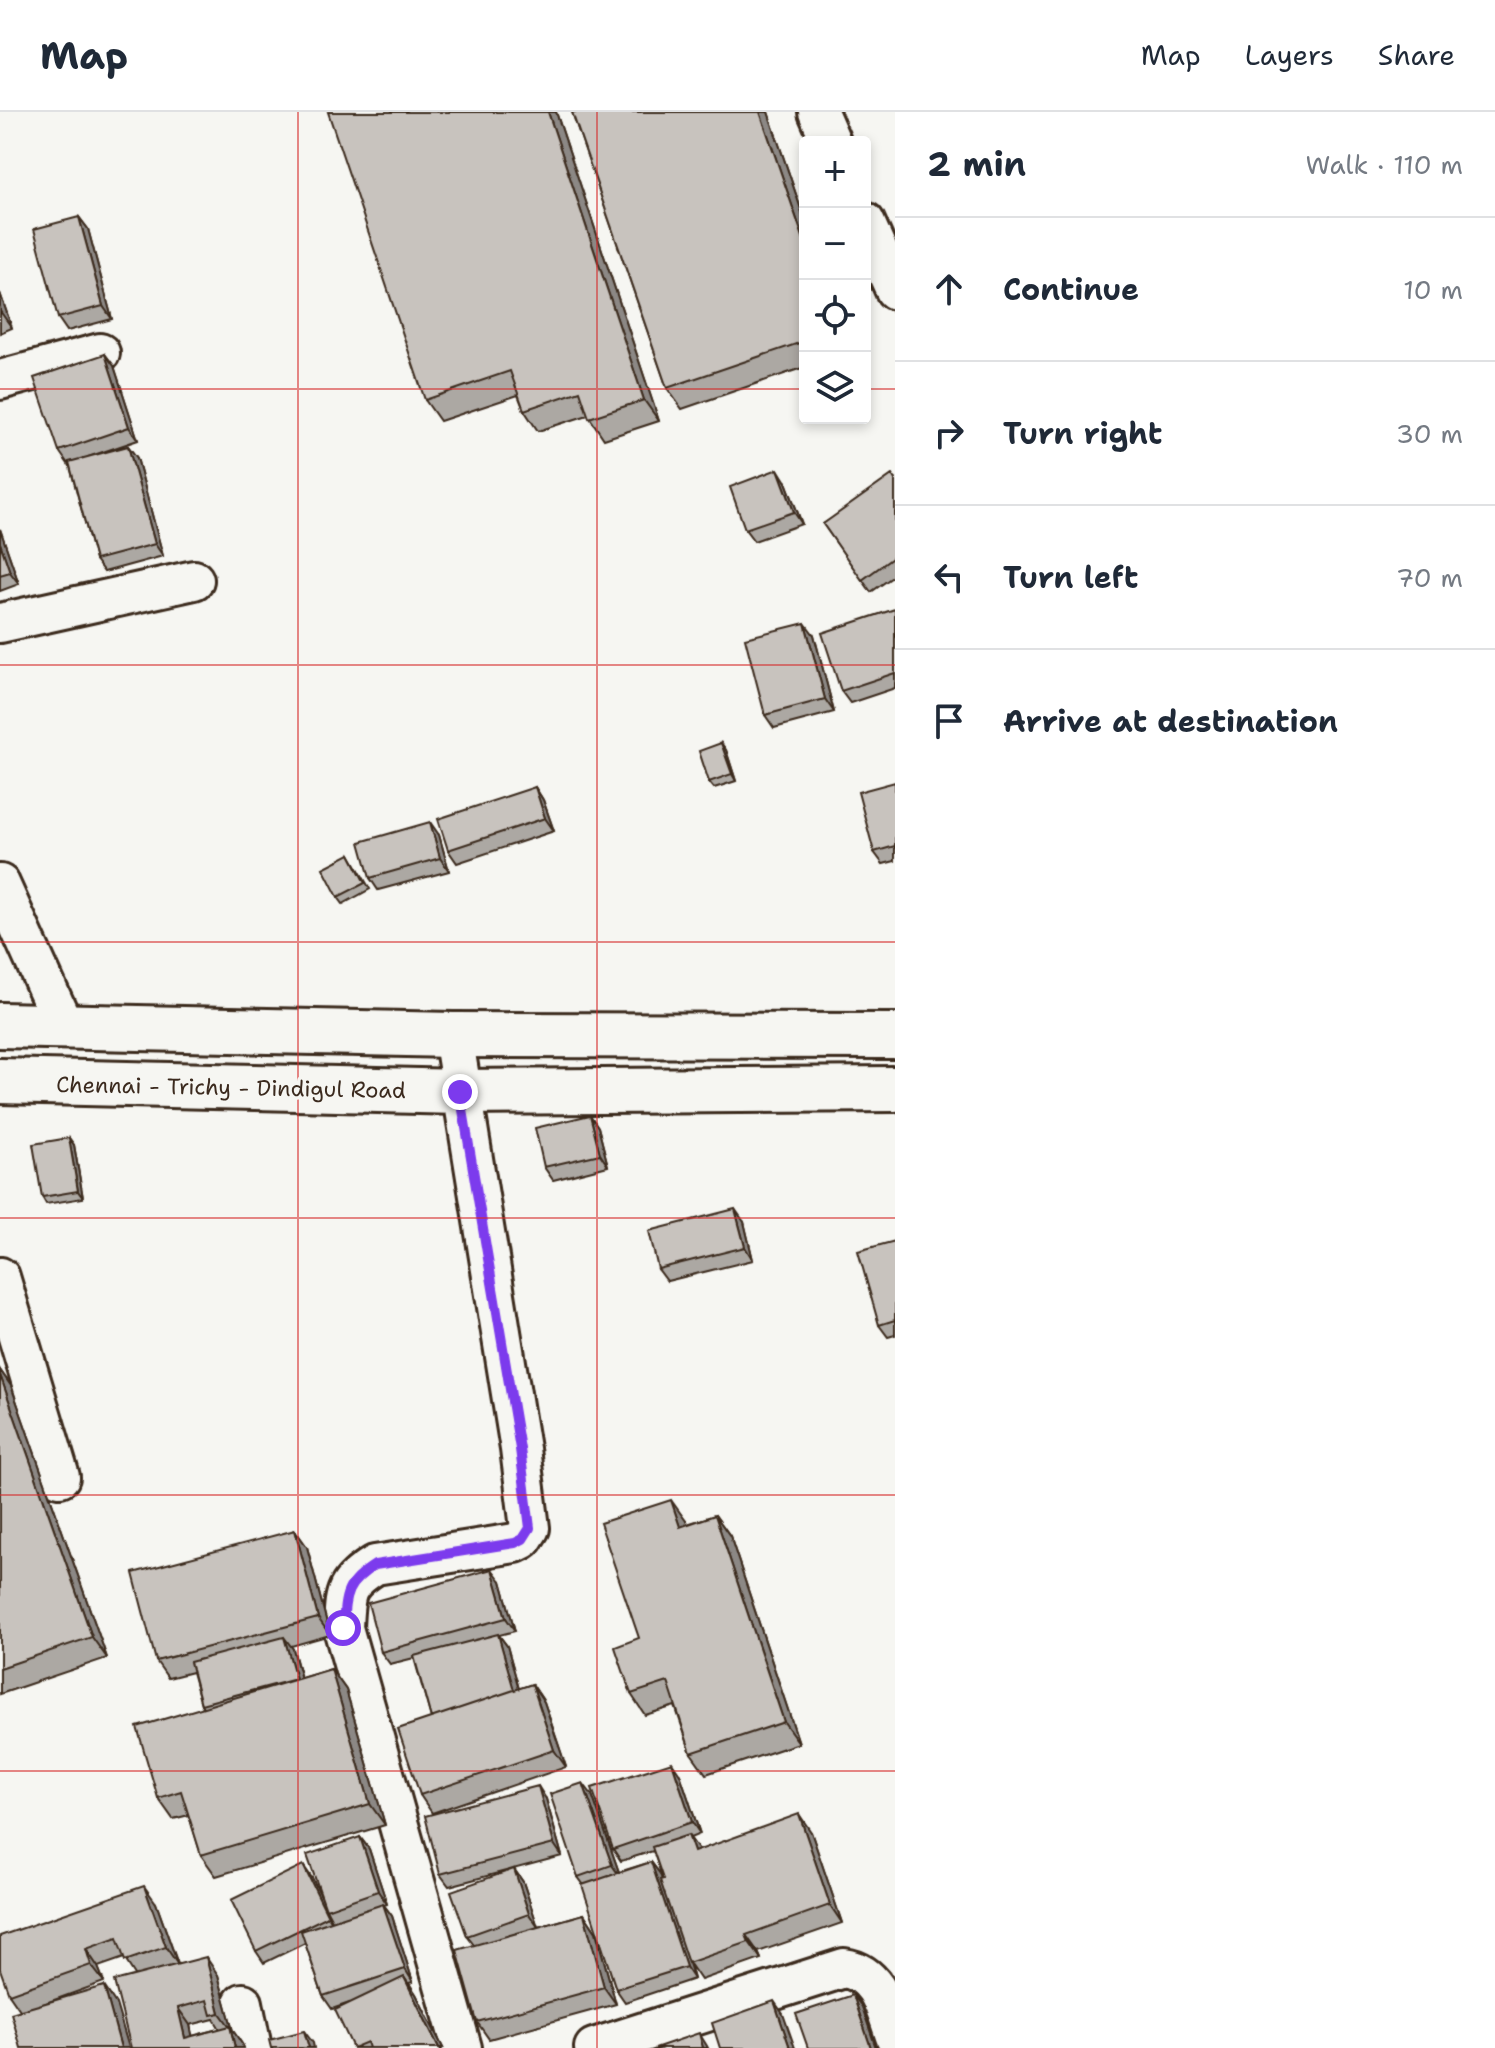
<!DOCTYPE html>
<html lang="en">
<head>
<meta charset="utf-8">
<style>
  body { margin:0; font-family:"Shantell Sans",sans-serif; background:#f2f2f3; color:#1f2937 }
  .controls { position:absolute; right:24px; top:24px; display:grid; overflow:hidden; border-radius:8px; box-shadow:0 4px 12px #0003 }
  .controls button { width:72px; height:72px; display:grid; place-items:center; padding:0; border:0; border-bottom:2px solid #e0e1e3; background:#fff; color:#1f2937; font:40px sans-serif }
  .stop { position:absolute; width:24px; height:24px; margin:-18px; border:6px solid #7c3aed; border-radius:50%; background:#fff }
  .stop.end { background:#7c3aed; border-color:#fff; box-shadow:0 2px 8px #0008 }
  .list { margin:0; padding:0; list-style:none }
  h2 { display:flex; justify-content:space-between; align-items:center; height:104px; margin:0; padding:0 32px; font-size:34px }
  h2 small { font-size:26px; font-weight:400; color:#747a83 }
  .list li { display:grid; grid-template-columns:52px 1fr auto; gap:24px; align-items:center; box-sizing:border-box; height:144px; padding:0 32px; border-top:2px solid #e0e1e3 }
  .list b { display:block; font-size:30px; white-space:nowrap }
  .list em { font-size:26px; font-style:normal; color:#747a83 }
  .icon { flex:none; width:44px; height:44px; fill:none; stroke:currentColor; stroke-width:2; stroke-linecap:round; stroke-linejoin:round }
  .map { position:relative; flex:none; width:895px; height:1936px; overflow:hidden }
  header { display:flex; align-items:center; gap:48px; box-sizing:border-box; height:112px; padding:0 40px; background:#fff; border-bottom:2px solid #e0e1e3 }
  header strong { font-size:38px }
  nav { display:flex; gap:44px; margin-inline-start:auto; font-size:28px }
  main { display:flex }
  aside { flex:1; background:#fff }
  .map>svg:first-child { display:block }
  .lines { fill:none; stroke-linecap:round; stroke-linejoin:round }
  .street-casing { stroke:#3b2a1e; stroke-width:44 }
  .highway-casing { stroke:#3b2a1e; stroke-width:50 }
  .street { stroke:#f6f6f2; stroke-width:38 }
  .highway { stroke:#f6f6f2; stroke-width:44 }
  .wall { fill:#aca8a3; stroke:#3b2a1e; stroke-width:2; fill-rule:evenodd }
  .shaded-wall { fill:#8c8885; stroke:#3b2a1e; stroke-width:2 }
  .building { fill:#c8c3be; stroke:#3b2a1e; stroke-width:2 }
  .route { stroke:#7c3aed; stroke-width:10 }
  .grid { fill:none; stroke:#d62828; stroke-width:2; stroke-opacity:0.55 }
  .labels { text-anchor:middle; stroke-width:7; stroke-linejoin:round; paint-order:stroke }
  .street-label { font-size:22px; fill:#3b2a1e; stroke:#f6f6f2 }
</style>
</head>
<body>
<header>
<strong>Map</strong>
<nav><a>Map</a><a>Layers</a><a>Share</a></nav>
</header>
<main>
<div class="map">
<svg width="895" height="1936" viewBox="0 0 895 1936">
  <rect width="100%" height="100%" fill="#f6f6f2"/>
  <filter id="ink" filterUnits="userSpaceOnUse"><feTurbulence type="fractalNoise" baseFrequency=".0125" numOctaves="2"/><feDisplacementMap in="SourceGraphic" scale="16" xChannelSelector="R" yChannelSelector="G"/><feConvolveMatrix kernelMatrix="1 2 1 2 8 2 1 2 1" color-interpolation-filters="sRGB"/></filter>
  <g filter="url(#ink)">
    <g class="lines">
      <!-- street casing -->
      <g class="street-casing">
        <path id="street" d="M818,0L831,30
          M865,110L895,178
          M0,268L100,241
          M0,511L194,468
          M0,772L65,916
          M453,923L520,1337L530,1416L523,1427L515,1431L375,1453C343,1473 345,1481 343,1516L462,1936
          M0,1165L60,1365
          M243,1891L252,1936
          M594,1936L844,1856C878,1861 885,1895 895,1924"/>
      </g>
      <!-- highway casing -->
      <g class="highway-casing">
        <path id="highway" d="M0,913L453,923L895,924
          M0,969L460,980L895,977"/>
      </g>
      <!-- street -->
      <use href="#street" class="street"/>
      <!-- highway -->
      <use href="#highway" class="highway"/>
    </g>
    <!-- wall -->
    <path class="wall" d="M556,0L659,309L604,327L588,303L538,319L524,298L518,283L440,309L425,288Z
      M572,0H768L805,109V255L682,297L667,276Z
      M79,105L88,117L112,207L67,219L58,206Z
      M0,181L12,216L0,221Z
      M105,242L114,254L138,328L88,345L128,334L137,346L163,444L104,460L95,448L69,351L68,352L59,339Z
      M895,368V463L871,480L823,412Z
      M786,370L802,412L754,429L745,417Z
      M0,417L19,472L0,479Z
      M895,497V576L850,591L841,579Z
      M814,523L834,600L774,616L765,603Z
      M721,631L726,638L736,669L714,676L709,670Z
      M895,670V749L883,752L874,740Z
      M535,675L543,688L554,719L457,751L448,738Z
      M439,723L449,759L378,778L370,766Z
      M350,742L370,777L343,792L338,785Z
      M590,1003L598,1015L608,1054L553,1068L544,1055Z
      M69,1026L74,1033L83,1086L46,1092L42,1085Z
      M744,1110L753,1148L667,1169L658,1157Z
      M895,1129V1223L888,1225L879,1213Z
      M0,1258L11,1274L107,1546L0,1582Z
      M715,1403L730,1424L799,1631L706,1662L691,1641L675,1594L645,1603L631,1582L639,1526L686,1409L687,1412Z
      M295,1418L307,1435L330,1523L291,1534L293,1537L301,1566L331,1557L346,1578L385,1713L216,1764L201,1743L189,1703L173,1707L158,1686L203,1595L201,1592L192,1560L168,1566L156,1549Z
      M501,1469L515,1519L499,1523L507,1534L519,1577L532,1572L544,1590L566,1655L432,1701L420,1683L431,1606L414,1546L390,1552L381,1540Z
      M680,1662L700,1722L690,1726L698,1738L811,1720L842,1811L758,1840L761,1847L701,1868L690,1852L694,1867L625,1890L616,1877L583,1772L578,1765L592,1683L619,1760L651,1750L660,1762L662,1767H663L653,1739L621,1749L613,1737Z
      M546,1687L562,1744L449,1774L440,1762Z
      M360,1725L369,1737L387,1792L384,1793L392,1804L413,1870L409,1871L416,1882L443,1936H353L349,1891L332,1897L323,1884L305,1831L264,1851L256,1839L312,1766L322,1786Z
      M514,1757L523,1770L538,1815L584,1802L596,1820L616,1892L489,1927L477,1910L474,1833L467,1824Z
      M156,1791L178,1852L218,1863L233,1919L242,1932L131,1936L135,1863L124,1846L98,1855L104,1870L43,1892H116L20,1898L9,1882ZM214,1907L220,1917L192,1924L190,1913Z"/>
    <!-- shaded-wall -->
    <path class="shaded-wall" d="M548,0H556L659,309L644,288Z
      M760,0H768L805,109V131Z
      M79,105L88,117L112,207L103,194Z
      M0,181L12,216L0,199Z
      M105,242L114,254L138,328L129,315Z
      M128,334L137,346L163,444L155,432Z
      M778,357L786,370L802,412L794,400Z
      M0,417L19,472L10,460L0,431Z
      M805,511L814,523L834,600L825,587Z
      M721,631L726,638L736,669L732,662Z
      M535,675L543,688L554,719L545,706Z
      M430,710L439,723L449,759L440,746Z
      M590,1003L598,1015L608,1054L600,1042Z
      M69,1026L74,1033L83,1086L78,1079Z
      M735,1097L744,1110L753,1148L745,1135Z
      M0,1258L11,1274L107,1546L92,1525L0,1263Z
      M671,1388L686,1409L695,1436L680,1415Z
      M715,1403L730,1424L799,1631L784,1610Z
      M295,1418L307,1435L330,1523L318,1506Z
      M492,1457L501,1469L515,1519L506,1506Z
      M498,1522L507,1534L524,1595L515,1583Z
      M284,1525L293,1537L304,1579L296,1567Z
      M331,1557L346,1578L385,1713L370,1692Z
      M532,1572L544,1590L566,1655L554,1638Z
      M672,1650L680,1662L700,1722L692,1710Z
      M583,1671L592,1683L621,1766L612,1753Z
      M538,1674L546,1687L562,1744L554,1732Z
      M799,1702L811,1720L842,1811L830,1793Z
      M688,1723L700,1740H694Z
      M360,1725L369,1737L387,1792L378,1779Z
      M651,1750L660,1762L694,1867L686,1855Z
      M303,1753L312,1766L327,1796L326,1797L336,1816L328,1804Z
      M514,1757L523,1770L538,1815L529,1802Z
      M144,1774L156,1791L178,1853L166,1835Z
      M383,1792L392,1804L413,1870L405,1857Z
      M584,1802L596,1820L616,1892L604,1875Z
      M746,1823L758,1840L761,1847L749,1830Z
      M86,1837L98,1855L104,1870L91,1853Z
      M206,1845L218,1863L233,1919L220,1901Z
      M404,1865L416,1882L443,1936H439Z
      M104,1874L116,1892L129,1936H121Z
      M853,1883L862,1895L876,1936H871Z
      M774,1889L783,1902L795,1936H790Z
      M178,1896L190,1913L195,1936L185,1926Z
      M230,1914L242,1932L243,1936H235Z
      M304,1919L313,1931L314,1936H309Z
      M699,1921L707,1934L708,1936H703Z"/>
    <!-- building -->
    <path class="building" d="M328,0H548L644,288L589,306L580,279L524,298L510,259L425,288Z
      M572,0H760L805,131V229L667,276Z
      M79,105L103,194L58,206L34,117Z
      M105,242L129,315L59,339L34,266Z
      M128,334L155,432L95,448L69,350Z
      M778,357L794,400L745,417L730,375Z
      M892,363L895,368V444L862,468L823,412Z
      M0,431L10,460L0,463Z
      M895,497V561L841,579L822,521Z
      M805,511L825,587L765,603L745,526Z
      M721,631L732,662L709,670L699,639Z
      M895,670V734L874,740L858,680Z
      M535,675L545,706L448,738L438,707Z
      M430,710L440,746L370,766L360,730Z
      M350,742L365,771L338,785L323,756Z
      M590,1003L600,1042L544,1055L535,1016Z
      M69,1026L78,1079L42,1085L33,1032Z
      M735,1097L745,1135L658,1157L649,1119Z
      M895,1129V1208L879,1213L858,1139Z
      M0,1263L92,1525L0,1556Z
      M671,1388L680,1415L715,1403L784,1610L691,1641L668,1570L631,1582L615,1535L639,1526L600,1411Z
      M295,1418L318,1506L156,1549L133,1461Z
      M492,1457L506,1506L381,1540L368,1491Z
      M498,1522L514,1578L431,1606L414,1544Z
      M284,1525L296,1567L201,1592L190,1550Z
      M331,1557L370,1692L201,1743L181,1679L158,1686L137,1615Z
      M532,1572L554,1638L420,1683L398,1617Z
      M672,1650L692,1710L613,1737L592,1676Z
      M583,1671L612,1753L578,1765L550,1682Z
      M538,1674L554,1732L440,1762L425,1704Z
      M799,1702L830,1793L746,1823L749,1830L688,1851L660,1768L663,1767L652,1735L688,1723L694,1740Z
      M360,1725L378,1779L326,1797L307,1743Z
      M651,1750L686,1855L616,1877L582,1773Z
      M303,1753L328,1804L256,1839L231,1788Z
      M514,1757L529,1802L467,1824L451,1779Z
      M144,1774L166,1835L125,1849L117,1826L86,1837L91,1853L9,1882L0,1857V1824Z
      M383,1792L405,1857L323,1884L301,1819Z
      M584,1802L604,1875L477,1910L457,1838Z
      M206,1845L220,1901L211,1903L207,1888L178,1896L185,1926L230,1914L235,1936H131L114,1869Z
      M404,1865L439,1936H369L367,1930L353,1936L335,1898Z
      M104,1874L121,1936H21L11,1901Z
      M853,1883L871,1936H808L796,1902Z
      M774,1889L790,1936H720L712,1911Z
      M304,1919L309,1936H271L269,1928Z
      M699,1921L703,1936H655Z"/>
  </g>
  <g class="lines" filter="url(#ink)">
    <!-- route -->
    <path class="route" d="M343,1516C345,1482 345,1472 375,1453L515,1431L523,1427L530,1416L520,1337L460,980"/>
  </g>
  <!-- grid -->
  <path class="grid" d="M298,0V1936M597,0V1936M0,277H805M865,277H895M0,553H895M0,830H895M0,1106H895M0,1383H895M0,1659H895"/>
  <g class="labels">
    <!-- street labels -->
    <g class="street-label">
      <text transform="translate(231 975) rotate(1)" y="8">Chennai - Trichy - Dindigul Road</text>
    </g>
  </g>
</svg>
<div class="controls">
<button>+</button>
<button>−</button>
<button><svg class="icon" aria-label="locate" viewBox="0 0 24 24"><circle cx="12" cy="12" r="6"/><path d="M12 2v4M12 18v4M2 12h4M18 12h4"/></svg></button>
<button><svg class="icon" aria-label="layers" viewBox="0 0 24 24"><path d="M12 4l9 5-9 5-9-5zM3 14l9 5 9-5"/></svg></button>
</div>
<div class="stop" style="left:343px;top:1516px"></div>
<div class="stop end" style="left:460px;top:980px"></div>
</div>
<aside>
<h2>2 min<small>Walk · 110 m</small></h2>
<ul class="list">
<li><svg class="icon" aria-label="ahead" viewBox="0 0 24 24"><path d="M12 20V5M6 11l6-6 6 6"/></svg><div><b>Continue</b></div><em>10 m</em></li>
<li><svg class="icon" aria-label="right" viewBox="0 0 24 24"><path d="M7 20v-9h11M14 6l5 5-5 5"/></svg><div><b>Turn right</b></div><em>30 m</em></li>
<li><svg class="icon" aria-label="left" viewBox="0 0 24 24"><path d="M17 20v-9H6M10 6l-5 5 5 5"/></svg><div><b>Turn left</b></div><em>70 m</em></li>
<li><svg class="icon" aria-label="arrive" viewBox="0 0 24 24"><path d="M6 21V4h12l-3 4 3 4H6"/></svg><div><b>Arrive at destination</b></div></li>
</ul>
</aside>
</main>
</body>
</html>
